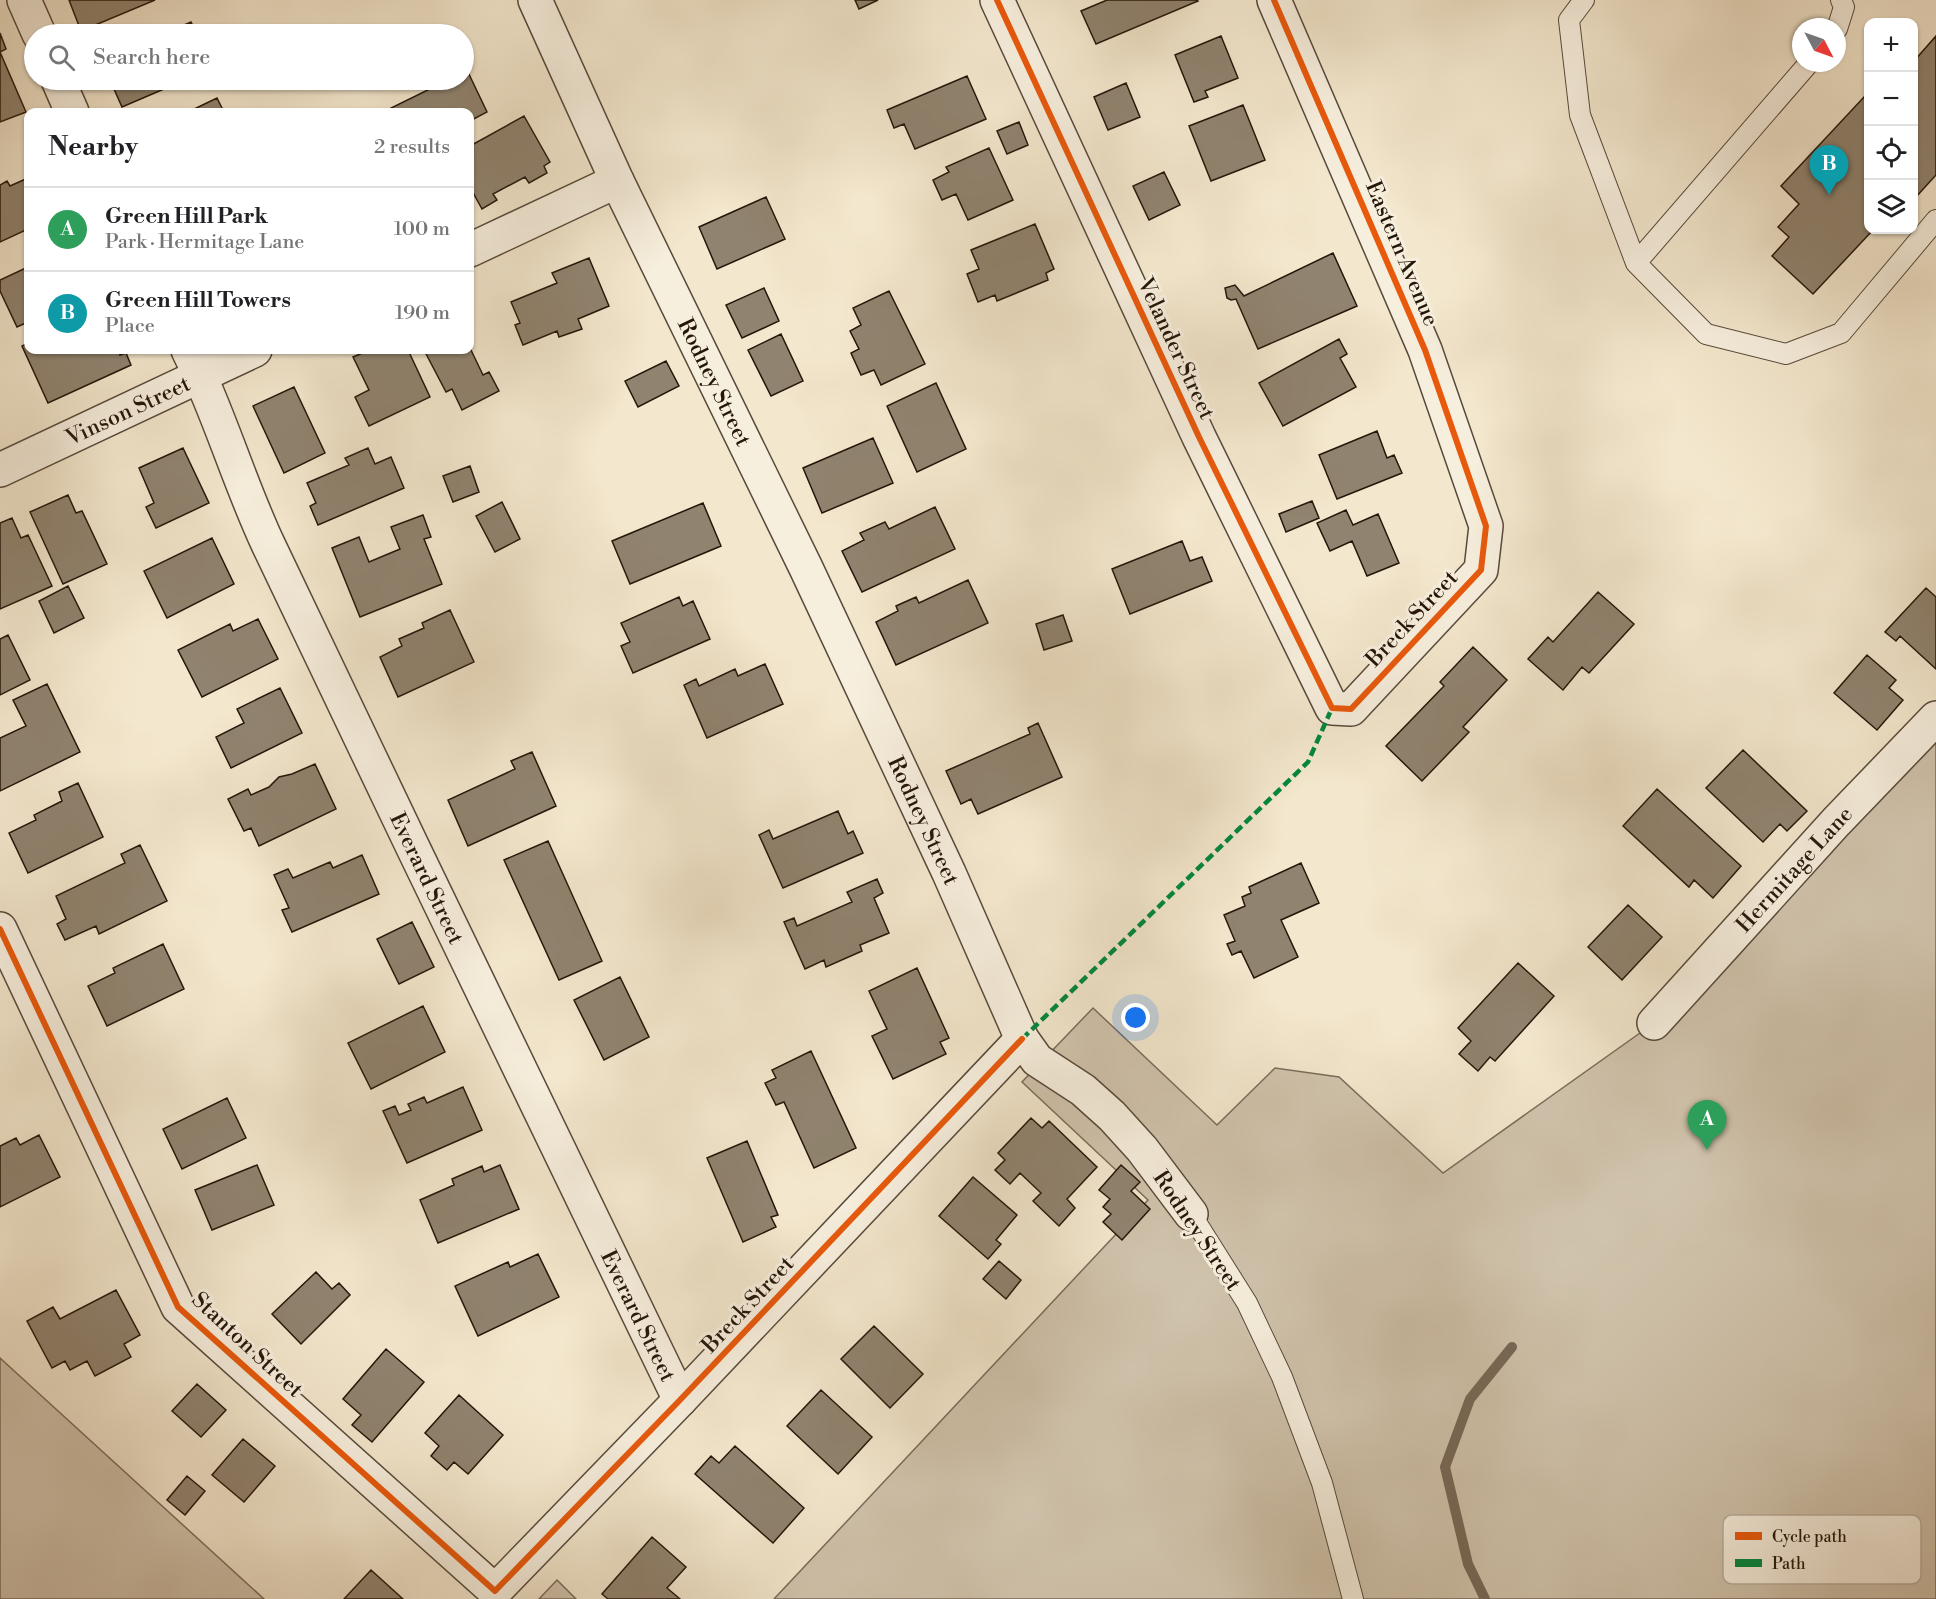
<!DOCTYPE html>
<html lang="en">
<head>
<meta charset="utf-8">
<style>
  body { margin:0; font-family:"Libre Bodoni",serif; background:#f6f6f6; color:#202124 }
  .controls { position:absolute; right:18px; top:18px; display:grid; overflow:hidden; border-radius:12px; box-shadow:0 2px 4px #0004 }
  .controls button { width:54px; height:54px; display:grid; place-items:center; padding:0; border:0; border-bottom:2px solid #e0e0e0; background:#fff; color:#202124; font:30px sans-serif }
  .compass { position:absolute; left:1792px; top:18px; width:54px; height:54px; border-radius:50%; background:#fff; box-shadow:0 2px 4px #0004; rotate:131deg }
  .you { position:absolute; left:1136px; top:1018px; width:21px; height:21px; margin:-15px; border:4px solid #fff; border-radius:50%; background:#1a73e8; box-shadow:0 0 0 9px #1a73e833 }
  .badge { display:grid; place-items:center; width:39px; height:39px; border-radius:50%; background:#0b8043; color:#fff; font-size:20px; font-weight:700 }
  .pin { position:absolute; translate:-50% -50px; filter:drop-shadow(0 2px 3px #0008) }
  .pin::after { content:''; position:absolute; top:32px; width:21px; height:18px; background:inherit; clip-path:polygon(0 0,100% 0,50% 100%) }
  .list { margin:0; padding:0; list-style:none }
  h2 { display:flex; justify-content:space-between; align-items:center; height:78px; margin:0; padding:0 24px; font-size:26px }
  h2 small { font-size:20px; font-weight:400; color:#757577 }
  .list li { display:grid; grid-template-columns:39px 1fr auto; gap:18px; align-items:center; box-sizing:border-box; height:84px; padding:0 24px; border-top:2px solid #e0e0e0 }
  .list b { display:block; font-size:22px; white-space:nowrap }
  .list p { margin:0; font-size:20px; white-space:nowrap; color:#757577 }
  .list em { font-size:20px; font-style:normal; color:#757577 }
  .icon { flex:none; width:33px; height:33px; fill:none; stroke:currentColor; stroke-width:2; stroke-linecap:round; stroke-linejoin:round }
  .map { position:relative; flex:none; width:1936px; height:1599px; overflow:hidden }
  .search { position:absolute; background:#fff; box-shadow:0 2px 4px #0004; left:24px; top:24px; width:450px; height:66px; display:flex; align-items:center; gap:15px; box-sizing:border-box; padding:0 21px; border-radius:33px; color:#757577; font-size:22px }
  .panel { position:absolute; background:#fff; box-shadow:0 2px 4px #0004; left:24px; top:108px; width:450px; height:246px; border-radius:12px }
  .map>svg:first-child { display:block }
  .green { fill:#d0c3ac; stroke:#7a6c5b; stroke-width:1.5 }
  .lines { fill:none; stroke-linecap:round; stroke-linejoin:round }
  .stream { stroke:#776957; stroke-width:10 }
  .building { fill:#90836f; stroke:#25160a; stroke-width:1.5 }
  .service-casing { stroke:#584a3b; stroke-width:22 }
  .minor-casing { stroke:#584a3b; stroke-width:36 }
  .service { stroke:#f7efde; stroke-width:20 }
  .minor { stroke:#f7efde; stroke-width:33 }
  .quiet { stroke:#00873e; stroke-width:4.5; stroke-dasharray:9 4.5; stroke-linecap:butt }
  .cycleway-casing { stroke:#f7efde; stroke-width:10 }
  .cycleway { stroke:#e8590c; stroke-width:6 }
  .labels { text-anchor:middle; stroke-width:6; stroke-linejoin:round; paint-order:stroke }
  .street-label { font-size:22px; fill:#25160a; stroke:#f7efde }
  .key { fill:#f7efde; stroke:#b8ae9e; stroke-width:1.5 }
  .key-label { font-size:16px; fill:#25160a }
</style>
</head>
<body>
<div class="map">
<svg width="1936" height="1599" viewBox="0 0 1936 1599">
  <rect width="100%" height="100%" fill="#f3e7cd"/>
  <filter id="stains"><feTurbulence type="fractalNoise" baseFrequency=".00333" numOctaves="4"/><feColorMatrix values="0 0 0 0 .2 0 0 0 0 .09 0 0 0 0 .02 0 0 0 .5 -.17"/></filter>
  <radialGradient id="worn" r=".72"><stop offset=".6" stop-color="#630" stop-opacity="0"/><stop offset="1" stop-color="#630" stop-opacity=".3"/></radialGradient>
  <!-- green -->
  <path class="green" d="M1936,718V1599H774L1148,1200L1022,1082L1093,1008L1217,1125L1275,1068L1339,1077L1443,1173L1654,1023Z
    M0,1358L264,1599H0Z
    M557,1580L576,1599H539Z"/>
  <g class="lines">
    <!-- stream -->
    <path class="stream" d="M1485,1599L1468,1564L1445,1467L1470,1399L1512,1347"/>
  </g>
  <!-- building -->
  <path class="building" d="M69,0H155L81,31Z
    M855,0H878L859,9Z
    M1107,0H1197L1198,1L1096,44L1081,11Z
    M191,22L197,34H163Z
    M0,33L6,49L0,52L26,112L0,122Z
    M1221,36L1238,78L1205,91L1208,97L1194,102L1175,55Z
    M1936,36V175L1915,198L1914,61Z
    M467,70L487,112L470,121V112H393L391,108L448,80H464V72Z
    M967,76L986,119L915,149L904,124L894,128L887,110Z
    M110,80H185L122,107Z
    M1126,83L1140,117L1108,130L1094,97Z
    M1864,97L1868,101V230H1873L1813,294L1772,256L1789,237L1778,227L1799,204L1781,186Z
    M217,98L224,112H188Z
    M1243,105L1265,160L1211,181L1189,126Z
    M524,116L550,162L544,166L547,173L529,183L525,177L493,194L497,200L482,209L470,187V146Z
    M1019,122L1028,145L1007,154L997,131Z
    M989,148L1013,200L968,220L956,194L942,200L933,180L949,172L946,167Z
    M1164,172L1180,205L1149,220L1133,186Z
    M28,178V229L0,242V185L7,181L10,186Z
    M766,197L785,239L717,269L699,227Z
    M1035,224L1054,269L1046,273L1048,280L997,301L995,295L978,302L967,274L979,269L971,250Z
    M1333,253L1357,306L1258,349L1236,299L1231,300L1227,298L1225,288L1235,285L1244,296Z
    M589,258L609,306L578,319L582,329L559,337L557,331L523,345L515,325L520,323L511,302L557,283L552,273Z
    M28,267V322L17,327L0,291V280Z
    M764,288L779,321L742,338L726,305Z
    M889,291L925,364L881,385L874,370L861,375L851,353L859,349L850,331L861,325L853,308Z
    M781,334L803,381L771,396L748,350Z
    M1339,339L1347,354L1340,358L1356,387L1283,426L1259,383Z
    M28,343V350H33L34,352L40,350H118L120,355L126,353L131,365L48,403L22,346Z
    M470,348L483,375L489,372L499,391L462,410L452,389L446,392L424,350Z
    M370,350H408L430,397L369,426L355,397L369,390L353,357Z
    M666,361L679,386L638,407L625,381Z
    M936,383L966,449L917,472L887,406Z
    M294,387L325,453L284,473L253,406Z
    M1377,431L1387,458L1394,455L1402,473L1337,499L1319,455Z
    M873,438L893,483L822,513L803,468Z
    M183,448L209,503L156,528L146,507L154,503L139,468Z
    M368,448L375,464L391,457L404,488L318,525L310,506L316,503L307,483L349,465L345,458Z
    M470,466L479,492L453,502L443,476Z
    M68,495L76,513L82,511L107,564L63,584L30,512Z
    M1312,501L1319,518L1286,532L1279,514Z
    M502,502L520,539L495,552L476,516Z
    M703,503L721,546L630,584L612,541Z
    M935,507L955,549L862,592L842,551L864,540L860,533L885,522L889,529Z
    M1346,510L1353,525L1378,514L1399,563L1367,576L1352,541L1330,551L1317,523Z
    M423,515L431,537L424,539L442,584L360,617L332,548L359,537L369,562L400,549L391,527Z
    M12,518L21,538L28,535L52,586L0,609V523Z
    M212,538L234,584L167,618L144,571Z
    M1182,541L1190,561L1202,557L1212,581L1130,614L1112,569Z
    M968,580L988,623L896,665L876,622L898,611L896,606L916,597L919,603Z
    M68,586L84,618L54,633L39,601Z
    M1926,588L1936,597V669L1900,636L1896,641L1885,632Z
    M1598,592L1634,624L1589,673L1582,667L1563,690L1528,659L1548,637L1553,642Z
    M679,597L683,606L693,601L710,639L633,673L621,646L630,642L621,623Z
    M450,610L474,662L398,697L380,657L402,646L399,639L424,628L422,623Z
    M1063,615L1072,641L1044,650L1036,624Z
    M258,619L278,659L202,697L178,650L230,624L233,631Z
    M8,635L30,680L0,695V639Z
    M1473,647L1507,680L1463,727L1469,732L1422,781L1386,746L1444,686L1440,682Z
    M1867,655L1896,680L1889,688L1903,700L1877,730L1834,693Z
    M765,664L783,704L707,738L684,685L696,679L699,686L735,669L738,676Z
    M47,684L80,752L0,791V738L26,726L13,700Z
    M280,688L302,733L231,768L216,737L244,723L237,709Z
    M1038,723L1062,777L978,814L971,799L961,804L946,771L1030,734L1028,728Z
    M1743,750L1807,811L1787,831L1780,824L1763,842L1706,788Z
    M532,752L556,806L468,846L448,800L515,769L511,761Z
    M315,764L336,809L259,846L251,828L244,831L228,799L248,789L251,795L269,787L279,777L292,774Z
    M78,783L103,837L28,873L9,833L36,820L34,815L62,801L59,792Z
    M1657,789L1741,866L1713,898L1694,880L1689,887L1623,826Z
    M838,811L848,834L853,831L863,853L783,888L759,835L769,830L773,839Z
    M548,841L602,961L559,980L504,860Z
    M140,845L167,901L99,934L96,926L65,940L57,924L66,919L56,896L125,863L121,854Z
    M362,855L379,894L292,932L282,910L289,908L274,875L288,869L293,878L330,862L333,868Z
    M1301,863L1319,903L1281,920L1298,957L1254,978L1241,951L1232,955L1227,944L1235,941L1224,915L1245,906L1242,897L1251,893L1249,887Z
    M877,879L883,893L874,898L889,933L860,945L862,951L826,967L824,960L805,969L784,922L794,918L797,926L852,902L847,892Z
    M1628,905L1662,937L1622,980L1588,947Z
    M412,922L434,967L399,984L377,939Z
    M163,944L184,989L107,1026L88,986L115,973L113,968Z
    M1518,963L1554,996L1495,1061L1490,1057L1478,1071L1459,1054L1471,1041L1458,1028Z
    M917,968L949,1038L940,1042L946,1054L893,1079L872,1036L887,1029L869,991Z
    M620,977L649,1037L604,1060L574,1000Z
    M423,1006L445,1052L371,1089L348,1043Z
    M811,1051L856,1148L814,1168L784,1102L776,1105L765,1083L776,1078L772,1070Z
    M463,1087L482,1130L407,1163L383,1111L395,1106L399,1115L411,1110L408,1104L424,1097L427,1103Z
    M227,1098L246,1138L182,1169L163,1129Z
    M1031,1118L1042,1128L1049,1121L1097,1167L1067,1199L1075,1208L1059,1226L1033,1201L1041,1193L1020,1173L1010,1184L995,1170L1005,1160L998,1153Z
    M39,1135L60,1177L0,1207V1146L16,1138L20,1145Z
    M747,1141L778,1215L771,1217L776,1227L743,1242L707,1158Z
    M257,1165L274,1205L212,1230L195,1190Z
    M500,1165L519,1209L438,1243L420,1200L454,1185L452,1179L482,1166L484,1172Z
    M1121,1165L1140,1182L1131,1191L1150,1209L1122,1240L1103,1222L1111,1214L1103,1207L1110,1199L1099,1190Z
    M973,1177L1017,1215L996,1240L1001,1244L988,1259L939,1216Z
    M538,1254L559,1297L478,1336L455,1286L508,1262L510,1267Z
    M999,1261L1021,1280L1006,1299L983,1279Z
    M316,1272L332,1289L339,1283L350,1295L301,1344L272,1314Z
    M116,1290L140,1335L124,1344L131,1357L95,1376L87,1361L70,1370L65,1361L52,1368L27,1321L53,1307L60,1319Z
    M874,1326L923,1374L890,1408L841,1359Z
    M386,1349L424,1382L372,1442L352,1425L361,1415L343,1399Z
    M197,1384L226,1410L201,1437L172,1411Z
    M821,1390L872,1437L838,1474L787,1426Z
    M459,1395L503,1435L468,1474L454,1462L447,1470L431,1456L439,1446L425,1433Z
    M243,1439L275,1466L244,1502L212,1475Z
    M735,1446L804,1508L773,1543L695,1474L711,1456L719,1463Z
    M187,1476L205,1491L185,1515L167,1500Z
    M652,1537L686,1567L667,1588L680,1599H608L602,1594Z
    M371,1570L403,1599H344Z"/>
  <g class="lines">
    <!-- service casing -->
    <g class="service-casing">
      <path id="service" d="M1584,0L1569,20L1580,115L1636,263L1706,334L1786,354L1841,333L1936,220
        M1837,29L1844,7L1841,0
        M1636,263L1809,63
        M1191,1214L1247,1303L1282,1377L1322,1483L1353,1599"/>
    </g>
    <!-- minor casing -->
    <g class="minor-casing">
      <g id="minor">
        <path d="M24,0L39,34"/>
        <path id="s1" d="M535,0L617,181L806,568L949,873L1022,1039L1037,1060L1083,1090L1112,1116L1142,1149L1191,1214"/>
        <path d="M997,0L1199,437L1332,708L1351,709L1481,570L1486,526L1425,350L1274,0"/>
        <path d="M58,80L72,112"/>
        <path d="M470,250L617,181"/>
        <path id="s2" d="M188,350C219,412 238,480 268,544C404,830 541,1115 680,1400"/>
        <path id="s3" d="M0,470L255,350"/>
        <path d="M0,929L178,1307L495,1591L680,1400L1022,1039"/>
        <path id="s4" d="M1654,1023L1836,822L1936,718"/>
      </g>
    </g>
    <!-- service -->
    <use href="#service" class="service"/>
    <!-- minor -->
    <use href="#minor" class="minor"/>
    <!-- quiet -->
    <path class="quiet" d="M1022,1039L1308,762L1332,708"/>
    <!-- cycleway casing -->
    <g class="cycleway-casing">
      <path id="cycleway" d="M997,0L1199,437L1332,708L1351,709L1481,570L1486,526L1425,350L1274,0
        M0,929L178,1307L495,1591L680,1400L1022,1039"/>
    </g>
    <!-- cycleway -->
    <use href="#cycleway" class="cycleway"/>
  </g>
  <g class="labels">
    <!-- street labels -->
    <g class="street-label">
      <text transform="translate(1403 253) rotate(67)" y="8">Eastern Avenue</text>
      <text transform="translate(1177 348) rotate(65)" y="8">Velander Street</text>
      <text dy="8" stroke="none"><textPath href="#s1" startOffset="422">Rodney Street</textPath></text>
      <text dy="8" stroke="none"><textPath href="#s3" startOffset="141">Vinson Street</textPath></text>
      <text transform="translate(1411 618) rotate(-47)" y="8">Breck Street</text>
      <text dy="8" stroke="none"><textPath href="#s1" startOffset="908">Rodney Street</textPath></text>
      <text dy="8" stroke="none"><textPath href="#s4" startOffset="208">Hermitage Lane</textPath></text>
      <text dy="8" stroke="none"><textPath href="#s2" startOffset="580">Everard Street</textPath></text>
      <text transform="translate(1198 1230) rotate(56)" y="8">Rodney Street</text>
      <text transform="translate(747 1304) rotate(-47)" y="8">Breck Street</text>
      <text dy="8" stroke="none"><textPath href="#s2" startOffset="1066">Everard Street</textPath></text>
      <text transform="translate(248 1344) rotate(43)" y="8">Stanton Street</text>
    </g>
  </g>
  <!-- legend -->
  <rect x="1723" y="1515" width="198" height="69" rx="9" class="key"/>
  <rect x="1735" y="1532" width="27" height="8" fill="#e8590c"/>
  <rect x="1735" y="1559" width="27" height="8" fill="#00873e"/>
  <g class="key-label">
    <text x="1772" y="1542">Cycle path</text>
    <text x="1772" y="1569">Path</text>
  </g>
  <rect width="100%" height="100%" filter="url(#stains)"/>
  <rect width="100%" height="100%" fill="url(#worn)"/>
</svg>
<div class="controls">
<button>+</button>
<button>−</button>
<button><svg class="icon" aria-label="locate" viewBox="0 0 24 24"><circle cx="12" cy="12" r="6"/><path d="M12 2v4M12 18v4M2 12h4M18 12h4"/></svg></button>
<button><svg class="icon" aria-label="layers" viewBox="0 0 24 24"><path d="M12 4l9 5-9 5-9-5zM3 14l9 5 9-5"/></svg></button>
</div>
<svg class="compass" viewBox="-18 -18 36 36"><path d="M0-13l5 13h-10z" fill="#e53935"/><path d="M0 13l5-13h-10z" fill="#757577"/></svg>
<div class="you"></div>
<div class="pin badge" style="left:1707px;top:1150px;background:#2e9e5b">A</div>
<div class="pin badge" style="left:1829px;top:195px;background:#0f9aa8">B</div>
<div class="search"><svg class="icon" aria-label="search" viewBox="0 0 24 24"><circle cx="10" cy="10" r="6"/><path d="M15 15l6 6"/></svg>Search here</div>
<section class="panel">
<h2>Nearby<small>2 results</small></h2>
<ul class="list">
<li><span class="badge" style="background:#2e9e5b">A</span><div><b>Green Hill Park</b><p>Park · Hermitage Lane</p></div><em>100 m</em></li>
<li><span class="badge" style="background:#0f9aa8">B</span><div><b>Green Hill Towers</b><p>Place</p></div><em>190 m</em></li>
</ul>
</section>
</div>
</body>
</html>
